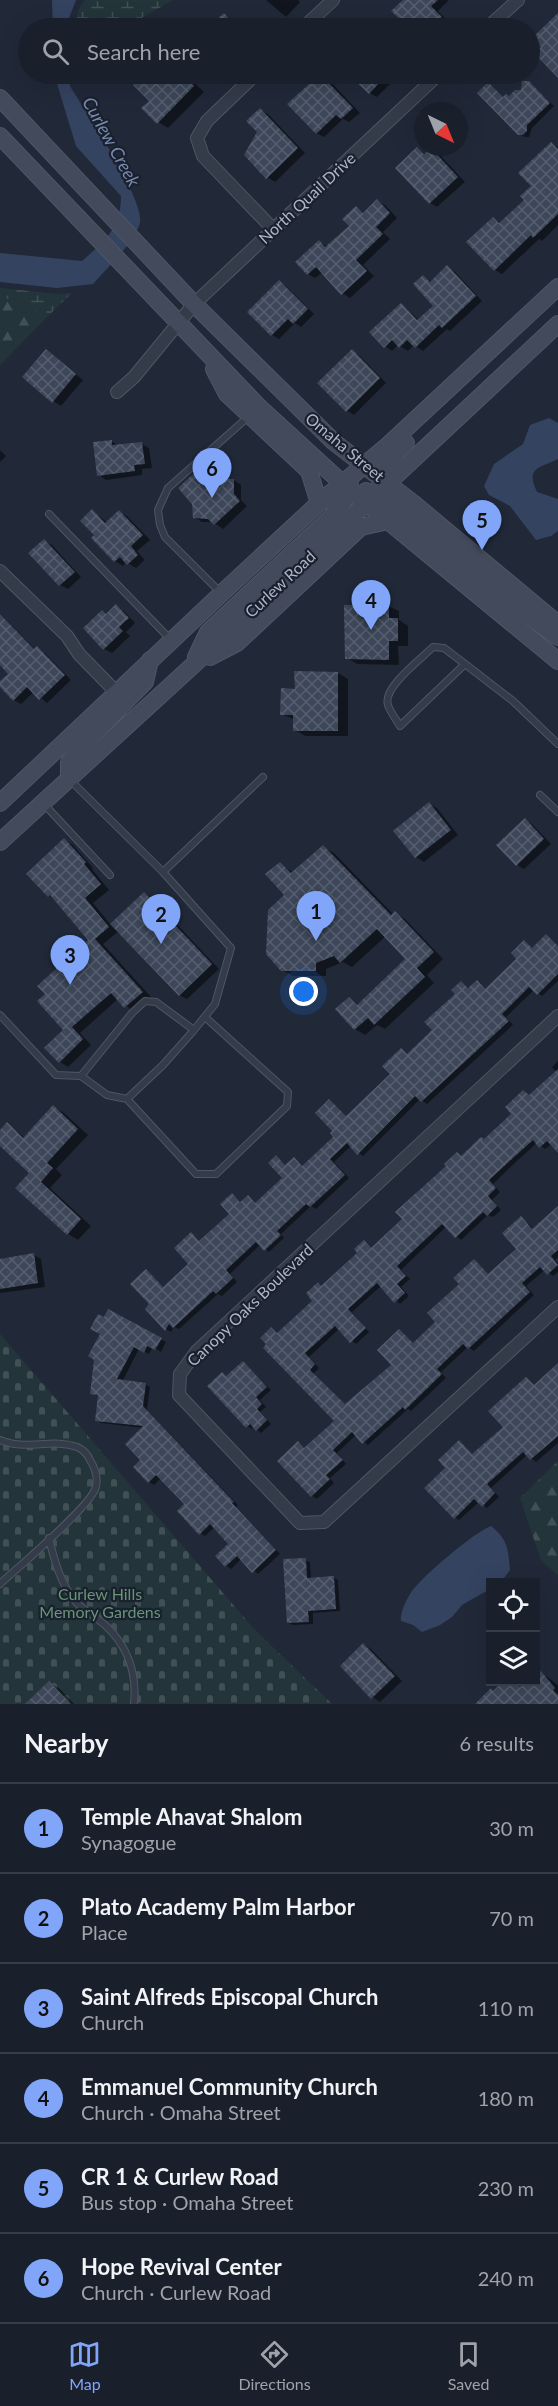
<!DOCTYPE html>
<html lang="en">
<head>
<meta charset="utf-8">
<style>
  body { margin:0; font-family:Lato,sans-serif; background:#262c37; color:#f1f3f6 }
  .controls { position:absolute; right:18px; bottom:18px; display:grid; overflow:hidden; border-radius:0px; box-shadow:0 6px 24px #0002 }
  .controls button { width:54px; height:54px; display:grid; place-items:center; padding:0; border:0; border-bottom:2px solid #373d47; background:#191f2b; color:#f1f3f6; font:30px sans-serif }
  .compass { position:absolute; left:414px; top:102px; width:54px; height:54px; border-radius:50%; background:#191f2b; box-shadow:0 6px 24px #0002; rotate:137deg }
  .you { position:absolute; left:304px; top:992px; width:21px; height:21px; margin:-15px; border:4px solid #fff; border-radius:50%; background:#1a73e8; box-shadow:0 0 0 9px #1a73e833 }
  .badge { display:grid; place-items:center; width:39px; height:39px; border-radius:50%; background:#81a6f9; color:#111; font-size:20px; font-weight:700 }
  .pin { position:absolute; translate:-50% -50px; filter:drop-shadow(0 2px 3px #0008) }
  .pin::after { content:''; position:absolute; top:32px; width:21px; height:18px; background:inherit; clip-path:polygon(0 0,100% 0,50% 100%) }
  .list { margin:0; padding:0; list-style:none }
  h2 { display:flex; justify-content:space-between; align-items:center; height:78px; margin:0; padding:0 24px; font-size:26px }
  h2 small { font-size:20px; font-weight:400; color:#9fa2a9 }
  .list li { display:grid; grid-template-columns:39px 1fr auto; gap:18px; align-items:center; box-sizing:border-box; height:90px; padding:0 24px; border-top:2px solid #373d47 }
  .list b { display:block; font-size:22px; white-space:nowrap }
  .list p { margin:0; font-size:20px; white-space:nowrap; color:#9fa2a9 }
  .list em { font-size:20px; font-style:normal; color:#9fa2a9 }
  .icon { flex:none; width:33px; height:33px; fill:none; stroke:currentColor; stroke-width:2; stroke-linecap:round; stroke-linejoin:round }
  .map { position:relative; flex:none; width:558px; height:1704px; overflow:hidden }
  .search { position:absolute; background:#191f2b; box-shadow:0 6px 24px #0002; left:18px; right:18px; top:18px; height:66px; display:flex; align-items:center; gap:15px; box-sizing:border-box; padding:0 21px; border-radius:33px; color:#9fa2a9; font-size:22px }
  .sheet { height:618px; background:#191f2b }
  nav { display:flex; justify-content:space-around; align-items:center; box-sizing:border-box; height:84px; border-top:2px solid #373d47; background:#191f2b; font-size:16px; color:#9fa2a9 }
  nav a { display:grid; justify-items:center; gap:3px }
  nav .on { color:#81a6f9 }
  .map>svg:first-child { display:block }
  .forest { fill:url(#forest-firs) }
  .wetland { fill:url(#wetland-marsh) }
  .cemetery { fill:url(#cemetery-stones) }
  .water { fill:#344360 }
  .shadow { fill:#0007 }
  .building { fill:url(#building-cross-hatch) }
  .lines { fill:none; stroke-linecap:round; stroke-linejoin:round }
  .lane-casing { stroke:#4f5664; stroke-width:8 }
  .street-casing { stroke:#4f5664; stroke-width:14 }
  .secondary-casing { stroke:#4f5664; stroke-width:18 }
  .lane { stroke:#343b49; stroke-width:6 }
  .street { stroke:#343b49; stroke-width:12 }
  .secondary { stroke:#424a5c; stroke-width:16 }
  .labels { text-anchor:middle; stroke-width:4.5; stroke-linejoin:round; paint-order:stroke }
  .street-label { font-size:16px; fill:#afb6c6; stroke:#1a202e }
  .park-label { font-size:16px; fill:#669675; stroke:#1a202e }
  .water-label { font-size:18px; font-style:italic; fill:#768aae; stroke:#1a202e }
</style>
</head>
<body>
<div class="map">
<svg width="558" height="1704" viewBox="0 0 558 1704">
  <defs>
    <pattern id="forest-firs" width="22" height="20" patternUnits="userSpaceOnUse" patternTransform="scale(1.5)"><rect width="22" height="20" fill="#23353a"/><path d="M5 1l3.5 6h-7zM16 11l3.5 6h-7z" fill="#405055"/></pattern>
    <pattern id="wetland-marsh" width="20" height="14" patternUnits="userSpaceOnUse" patternTransform="scale(1.5)"><rect width="20" height="14" fill="#23353a"/><path d="M1 5h8M5 5V1M11 12h8M15 12V8" fill="none" stroke="#405055"/></pattern>
    <pattern id="cemetery-stones" width="16" height="16" patternUnits="userSpaceOnUse" patternTransform="scale(1.5)"><rect width="16" height="16" fill="#23353a"/><path d="M2 7V4a2 2 0 0 1 4 0v3zM10 15v-3a2 2 0 0 1 4 0v3z" fill="#405055"/></pattern>
    <pattern id="building-cross-hatch" width="8" height="8" patternUnits="userSpaceOnUse" patternTransform="scale(1.5)"><rect width="8" height="8" fill="#3d4759"/><path d="M0 0l8 8M0 8l8-8" fill="none" stroke="#565f6f"/></pattern>
  </defs>
  <rect width="100%" height="100%" fill="#212939"/>
  <!-- forest -->
  <path class="forest" d="M3,297L49,315L0,365V298Z
    M558,1461V1575L541,1560L520,1498Z"/>
  <!-- wetland -->
  <path class="wetland" d="M86,0H173L124,28H76C76,19 78,5 86,0Z
    M0,288L57,294L72,293L49,315L3,297L0,298Z"/>
  <!-- cemetery -->
  <path class="cemetery" d="M0,1334L254,1629L332,1704H0Z"/>
  <!-- water -->
  <path class="water" d="M52,0H76L69,18V28H53Z
    M54,74H70V86C85,111 144,198 140,222C137,240 105,270 93,284L57,288L0,282V253L82,261C105,241 121,228 121,196L76,146Z
    M549,418L558,423V459C540,468 525,467 537,492L558,499V531L551,536L536,540L510,506L489,495L484,486L494,464L523,444L530,425Z
    M491,1526C508,1540 508,1548 510,1570L501,1582H490V1589L462,1605L452,1617L440,1625L422,1632L413,1625L401,1621C400,1612 407,1598 412,1591C424,1575 473,1533 491,1526Z"/>
  <!-- shadow -->
  <path class="shadow" d="M266,0H298L300,2L286,17Z
    M405,0H449L438,11L449,22L442,28H411L394,11Z
    M224,15L232,19L240,28H209Z
    M363,20L370,24L375,28H354Z
    M139,74H185L204,92L168,128L158,122L143,78Z
    M350,74H400L377,97L369,93Z
    M320,75L328,79L360,113L349,122L343,119L324,137L316,133Z
    M529,82L554,106L532,128L529,137H525L519,134L488,84L504,98L523,91Z
    M260,110L268,114L305,153L275,182L267,177L259,132Z
    M551,144L558,147V225L542,241L539,239L502,274L495,270L493,219L501,223L526,200Z
    M417,149L426,154L431,149L439,154L465,182L437,207L430,203Z
    M377,201L385,205L397,218L383,232L390,239L363,265L374,276L350,298L342,293L323,272L315,278L308,274L319,242L327,246L351,226L356,208L365,213Z
    M447,267L455,272L482,301L450,331L447,329L423,351L414,345L408,351L398,345L392,351L385,346L401,304L419,320L435,306L423,277L432,282Z
    M279,281L286,286L314,314L301,327L295,323L279,339L272,335Z
    M46,351L83,380L61,406L53,401Z
    M352,351L360,356L386,383L354,415L346,410Z
    M111,441L119,446L142,444L149,448L152,468L142,469V475L106,480L99,475Z
    M0,450L6,456L0,462Z
    M205,466L222,480H234L241,485V500L247,506L223,529L213,522H202L194,517Z
    M92,511L108,523L120,512L127,516L150,540L137,551L145,560L136,568L126,562L123,566L115,561L93,538L96,535Z
    M44,541L52,545L81,577L68,589L60,585Z
    M117,606L124,611L135,623L126,632L130,636L112,653L104,649L85,628L107,615Z
    M388,606L399,611V620L408,626V646H398L399,665L357,664L347,658Z
    M0,614L36,650L37,648L45,653L71,680L47,703L34,692L21,704L14,700L0,685L10,674L0,663Z
    M338,673L348,679V736H305L295,730V720L282,714L296,690Z
    M429,804L437,808L458,835L424,862L416,857L395,831Z
    M525,820L532,824L551,844L524,869L517,865Z
    M64,840L73,845L93,868L92,869L109,890L93,903L111,925L144,894L152,898L219,969L187,999L179,995L119,931L103,944L151,997L134,1012L118,999L80,1033L91,1045L68,1067L60,1062L65,1031L47,994L90,940L56,900L49,896Z
    M323,847L334,853L393,914L395,913L405,919L443,959L427,975L434,983L385,1029L377,1025L365,1035L355,1029L349,999L359,1005L407,959L386,936L352,967L343,962L326,969V976H293L282,970L286,895L280,864L294,873Z
    M547,936L558,946V981L542,996L534,990L506,1017L513,1025L427,1104L420,1099L363,1156L351,1146L334,1162L349,1178L316,1209L311,1206L281,1234L284,1238L269,1252L260,1245L230,1274L237,1282L222,1296L218,1294L179,1329L174,1327L171,1332L166,1329L147,1309L151,1305L146,1271L164,1288L190,1264L191,1234L201,1242L232,1214V1195L242,1203L248,1197L256,1204L284,1178L277,1157L287,1166L294,1159L303,1166L335,1137L330,1101L347,1117L393,1074L402,1050L408,1055L434,1031L457,994L461,982L470,989L477,982L486,989L518,959L525,942L533,949Z
    M558,1061V1150L552,1144L545,1149L537,1143L518,1160L493,1184L500,1192L492,1200L501,1210L493,1217L488,1215L461,1240L447,1226L401,1270L410,1279L401,1287L409,1296L400,1304L381,1286L352,1312L369,1332L356,1344L339,1329L309,1357L319,1368L313,1374L346,1405L393,1365L399,1331L414,1344L438,1322L474,1261L489,1275L518,1249L521,1218L534,1229L558,1208V1257L555,1260L558,1263V1272L553,1276L545,1270L526,1286L534,1295L474,1351L468,1347L441,1372L446,1378L411,1411L408,1409L368,1445L356,1435L337,1453L346,1464L330,1478L334,1483L317,1499L312,1496L298,1443L306,1449L336,1421L271,1329L279,1334L314,1301L318,1284L323,1287L359,1253L364,1242L372,1249L404,1220L457,1154L462,1157L485,1140L514,1114L524,1092L530,1096L556,1072L552,1067Z
    M54,1107L64,1113L88,1135L56,1169L62,1175L50,1188L91,1226L78,1240L68,1234L31,1172L0,1144V1132L7,1124L25,1138Z
    M34,1255L41,1259L45,1287L0,1293V1260Z
    M109,1311L166,1342L161,1352L153,1347L149,1354L139,1349L122,1382L145,1384L150,1387L147,1410L238,1505L236,1507L280,1554L258,1574L241,1559L231,1569L226,1566L217,1556L230,1544L215,1527L205,1536L200,1533L186,1504L161,1478L154,1485L149,1482L142,1460L144,1428L101,1423L96,1420L99,1396L92,1393L104,1319Z
    M243,1363L271,1390L260,1400L266,1407L260,1412L271,1424L261,1433L254,1427L252,1429L247,1426L223,1374L228,1377Z
    M558,1365V1443L536,1462L527,1455L491,1488L499,1497L487,1508L479,1502L459,1520L454,1517L447,1468L459,1442L473,1455L505,1427L527,1379L535,1386Z
    M305,1560L310,1562L311,1579L333,1577L338,1580L340,1611L313,1613V1624L293,1625L288,1623Z
    M363,1644L371,1649L402,1681L380,1702L372,1697Z
    M541,1672L558,1685V1704H486L494,1692L512,1682L523,1687L530,1682H536V1677Z
    M50,1683L60,1689L74,1704H27Z"/>
  <!-- building -->
  <path class="building" d="M403,0H438L431,6L442,17L430,28H409L391,11Z
    M224,13L238,28H207Z
    M558,13V78L534,53L541,47L532,38Z
    M145,74H182L194,86L157,124L141,108L149,101L133,85Z
    M320,74L353,108L341,119L336,115L316,134L287,104Z
    M348,74H376L382,80L369,94Z
    M522,81H529L550,103L527,125V131L523,135H518L477,93L488,82L503,97L506,94L509,96L515,90H521Z
    M260,108L298,148L266,179L244,155L257,132L246,121Z
    M551,142L558,149V214L533,238L531,235L494,271L466,242L493,217L499,223L524,200L520,196L531,186L518,173Z
    M417,147L424,154L431,148L458,177L429,204L395,168Z
    M377,199L390,213L376,227L383,234L356,260L367,271L341,295L316,267L307,275L295,262L319,240L325,247L349,226L342,219L356,206L363,213Z
    M447,265L476,296L442,328L439,325L415,348L407,340L399,348L392,340L384,348L369,332L401,303L417,320L433,306L413,284L423,275L430,282Z
    M279,280L308,309L293,324L288,319L271,336L247,312Z
    M46,349L76,374L52,403L22,377Z
    M352,349L380,378L346,412L317,383Z
    M112,440V445L142,442L145,464L134,465L135,471L97,476L93,442Z
    M204,464L218,479H234V494L240,501L214,525L208,519L193,518L192,504L178,488Z
    M92,509L105,523L119,510L143,535L131,546L138,555L127,565L120,557L114,562L91,538L94,535L80,521Z
    M44,539L75,572L59,586L28,553Z
    M116,604L129,618L119,627L123,631L103,650L83,628L102,610L106,614Z
    M389,604V618H398V641H389V660L345,659L344,605Z
    M0,614L34,649L37,646L65,675L39,700L27,687L13,701L0,687V681L8,674L0,665Z
    M294,671L338,672V731H293V715H280L281,688L295,689Z
    M429,802L451,830L415,858L393,831Z
    M525,818L544,839L516,866L496,845Z
    M64,838L86,862L84,864L101,884L85,898L109,927L95,939L143,992L124,1008L111,993L72,1027L83,1039L59,1063L44,1048L63,1030L37,1001L45,994L37,986L88,940L50,895L48,897L26,874Z
    M323,845L391,915L395,911L434,952L417,968L425,977L374,1025L368,1018L354,1030L335,1009L349,997L357,1005L405,959L377,929L340,963L334,956L316,963V971H281L266,954L268,910L284,895L265,874L280,862L291,873Z
    M144,892L212,964L179,996L110,924Z
    M546,934L558,946V974L537,995L529,987L502,1014L509,1021L421,1102L415,1096L357,1155L347,1143L330,1159L345,1175L310,1207L306,1204L277,1231L281,1235L264,1251L256,1242L226,1270L233,1278L216,1294L213,1291L173,1328L169,1324L165,1331L145,1309L149,1304L130,1284L146,1269L163,1287L188,1264L174,1248L191,1232L199,1241L229,1214L220,1204L232,1193L240,1202L248,1195L255,1203L282,1178L268,1163L276,1155L285,1165L294,1157L302,1166L333,1137L330,1133L332,1131L315,1113L329,1099L346,1116L390,1074L382,1066L401,1048L407,1054L432,1030L424,1022L455,994L451,990L461,981L468,988L477,980L485,989L516,959L511,953L524,940L532,948Z
    M558,1069V1153L547,1141L539,1148L533,1140L513,1158L489,1180L496,1188L488,1196L497,1206L487,1216L483,1212L455,1238L442,1224L397,1266L406,1276L397,1284L405,1293L394,1303L377,1283L348,1309L366,1328L350,1343L335,1326L305,1353L315,1364L310,1370L345,1404L391,1365L377,1350L399,1329L413,1343L435,1322L427,1313L459,1284L453,1278L474,1259L488,1274L516,1249L502,1233L521,1216L532,1229L558,1206V1250L551,1256L558,1265L547,1275L540,1267L522,1283L530,1292L468,1349L463,1344L437,1369L442,1374L405,1410L403,1407L362,1444L352,1432L333,1450L343,1460L326,1475L330,1479L311,1497L277,1461L298,1441L304,1448L334,1421L263,1348L266,1344L260,1338L271,1327L277,1333L312,1301L306,1293L318,1282L321,1286L357,1253L354,1249L364,1240L371,1248L402,1219L395,1212L446,1166L444,1164L457,1152L461,1156L481,1137L484,1139L511,1114L505,1107L523,1090L529,1095Z
    M53,1105L78,1129L47,1163L53,1168L41,1182L81,1219L67,1235L15,1188L29,1173L0,1146V1130L7,1122L23,1138Z
    M34,1253L38,1283L0,1289V1259Z
    M108,1309L162,1338L155,1350L147,1346L144,1353L134,1347L117,1379L146,1383L143,1406L234,1502L232,1503L276,1550L252,1573L237,1556L225,1567L215,1556L228,1544L210,1524L199,1535L177,1511L184,1504L156,1475L148,1483L133,1467L140,1460L125,1444L143,1426L95,1421L98,1395L90,1394L94,1360L88,1356L100,1334L90,1329L98,1314L104,1317Z
    M243,1361L267,1387L256,1397L262,1404L257,1409L267,1420L256,1431L250,1424L246,1428L207,1386L222,1372L226,1376Z
    M558,1363V1436L530,1460L523,1452L487,1484L495,1493L482,1507L474,1499L454,1519L424,1488L445,1468L438,1460L459,1440L472,1454L503,1427L488,1411L526,1377L534,1385Z
    M306,1558L307,1578L334,1576L336,1609L308,1611L309,1622L287,1623L283,1559Z
    M363,1643L395,1676L371,1699L340,1666Z
    M541,1671L555,1688L553,1690L558,1695V1704H475L491,1688L493,1691L502,1682H514L520,1687L526,1682H536V1677Z
    M49,1681L71,1704H25Z"/>
  <g class="lines">
    <!-- lane casing -->
    <g class="lane-casing">
      <path id="lane" d="M49,514L171,640
        M221,593L165,537L160,525L158,510L168,488L248,417
        M465,664L444,648L433,647C421,659 382,688 388,705C390,712 396,719 400,726L465,664L513,701L558,744
        M69,779L163,872L263,777
        M540,795L558,812
        M43,803L110,875
        M163,872L231,948L215,1004L194,1030
        M0,1015L56,1075L81,1076L107,1095L127,1099L163,1065L194,1030L156,1002L145,1001L132,1013L81,1076
        M127,1099L196,1174H216L287,1106L288,1092L205,1017
        M0,1440C24,1451 53,1438 77,1447C83,1449 88,1455 90,1460C95,1468 98,1477 96,1486C94,1504 17,1568 0,1584
        M49,1538C54,1560 61,1585 76,1602C84,1611 96,1617 105,1625C128,1646 137,1674 134,1704"/>
    </g>
    <!-- street casing -->
    <g class="street-casing">
      <path id="street" d="M303,28L333,0
        M487,28L518,0
        M256,74L207,121L197,138L203,156L273,229
        M117,392L134,377L194,304L439,74
        M0,571L67,636L79,654L116,692
        M558,1016L196,1352L180,1374L179,1395L300,1523L324,1522L558,1307"/>
    </g>
    <!-- secondary casing -->
    <g class="secondary-casing">
      <path id="secondary" d="M0,98L194,304L334,442L413,503L558,624
        M0,136L259,407L343,484L558,661
        M214,369L227,394L309,471L319,503L328,498
        M380,486C383,467 392,456 406,443
        M366,491L393,504L529,616L558,637
        M196,657L208,632L331,517C341,506 349,496 350,481
        M210,657L237,643L361,527L388,521L386,514
        M69,779V762L75,753L145,682L150,660
        M0,803L221,594L319,503L386,447L558,287
        M0,842L190,668L558,324"/>
    </g>
    <!-- lane -->
    <use href="#lane" class="lane"/>
    <!-- street -->
    <use href="#street" class="street"/>
    <!-- secondary -->
    <use href="#secondary" class="secondary"/>
  </g>
  <g class="labels">
    <!-- street labels -->
    <g class="street-label">
      <text transform="translate(307 198) rotate(-43)" y="6">North Quail Drive</text>
      <text transform="translate(345 447) rotate(40)" y="6">Omaha Street</text>
      <text transform="translate(280 584) rotate(-43)" y="6">Curlew Road</text>
      <text transform="translate(250 1305) rotate(-44)" y="6">Canopy Oaks Boulevard</text>
    </g>
    <!-- park labels -->
    <g class="park-label">
      <text x="100" y="1600">Curlew Hills<tspan x="100" dy="18">Memory Gardens</tspan></text>
    </g>
    <!-- water labels -->
    <g class="water-label">
      <text transform="translate(111 142) rotate(61)" y="6">Curlew Creek</text>
    </g>
  </g>
</svg>
<div class="controls">
<button><svg class="icon" aria-label="locate" viewBox="0 0 24 24"><circle cx="12" cy="12" r="6"/><path d="M12 2v4M12 18v4M2 12h4M18 12h4"/></svg></button>
<button><svg class="icon" aria-label="layers" viewBox="0 0 24 24"><path d="M12 4l9 5-9 5-9-5zM3 14l9 5 9-5"/></svg></button>
</div>
<svg class="compass" viewBox="-18 -18 36 36"><path d="M0-13l5 13h-10z" fill="#e53935"/><path d="M0 13l5-13h-10z" fill="#9fa2a9"/></svg>
<div class="you"></div>
<div class="pin badge" style="left:316px;top:941px">1</div>
<div class="pin badge" style="left:161px;top:944px">2</div>
<div class="pin badge" style="left:70px;top:985px">3</div>
<div class="pin badge" style="left:371px;top:630px">4</div>
<div class="pin badge" style="left:482px;top:550px">5</div>
<div class="pin badge" style="left:212px;top:498px">6</div>
<div class="search"><svg class="icon" aria-label="search" viewBox="0 0 24 24"><circle cx="10" cy="10" r="6"/><path d="M15 15l6 6"/></svg>Search here</div>
</div>
<section class="sheet">
<h2>Nearby<small>6 results</small></h2>
<ul class="list">
<li><span class="badge">1</span><div><b>Temple Ahavat Shalom</b><p>Synagogue</p></div><em>30 m</em></li>
<li><span class="badge">2</span><div><b>Plato Academy Palm Harbor</b><p>Place</p></div><em>70 m</em></li>
<li><span class="badge">3</span><div><b>Saint Alfreds Episcopal Church</b><p>Church</p></div><em>110 m</em></li>
<li><span class="badge">4</span><div><b>Emmanuel Community Church</b><p>Church · Omaha Street</p></div><em>180 m</em></li>
<li><span class="badge">5</span><div><b>CR 1 &amp; Curlew Road</b><p>Bus stop · Omaha Street</p></div><em>230 m</em></li>
<li><span class="badge">6</span><div><b>Hope Revival Center</b><p>Church · Curlew Road</p></div><em>240 m</em></li>
</ul>
</section>
<nav>
<a class="on"><svg class="icon" aria-label="map" viewBox="0 0 24 24"><path d="M3 6l6-2 6 2 6-2v14l-6 2-6-2-6 2zM9 4v14M15 6v14"/></svg>Map</a>
<a><svg class="icon" aria-label="directions" viewBox="0 0 24 24"><path d="M12 3l9 9-9 9-9-9zM9 14v-3h6M13 9l2 2-2 2"/></svg>Directions</a>
<a><svg class="icon" aria-label="saved" viewBox="0 0 24 24"><path d="M7 4h10v16l-5-4-5 4z"/></svg>Saved</a>
</nav>
</body>
</html>
